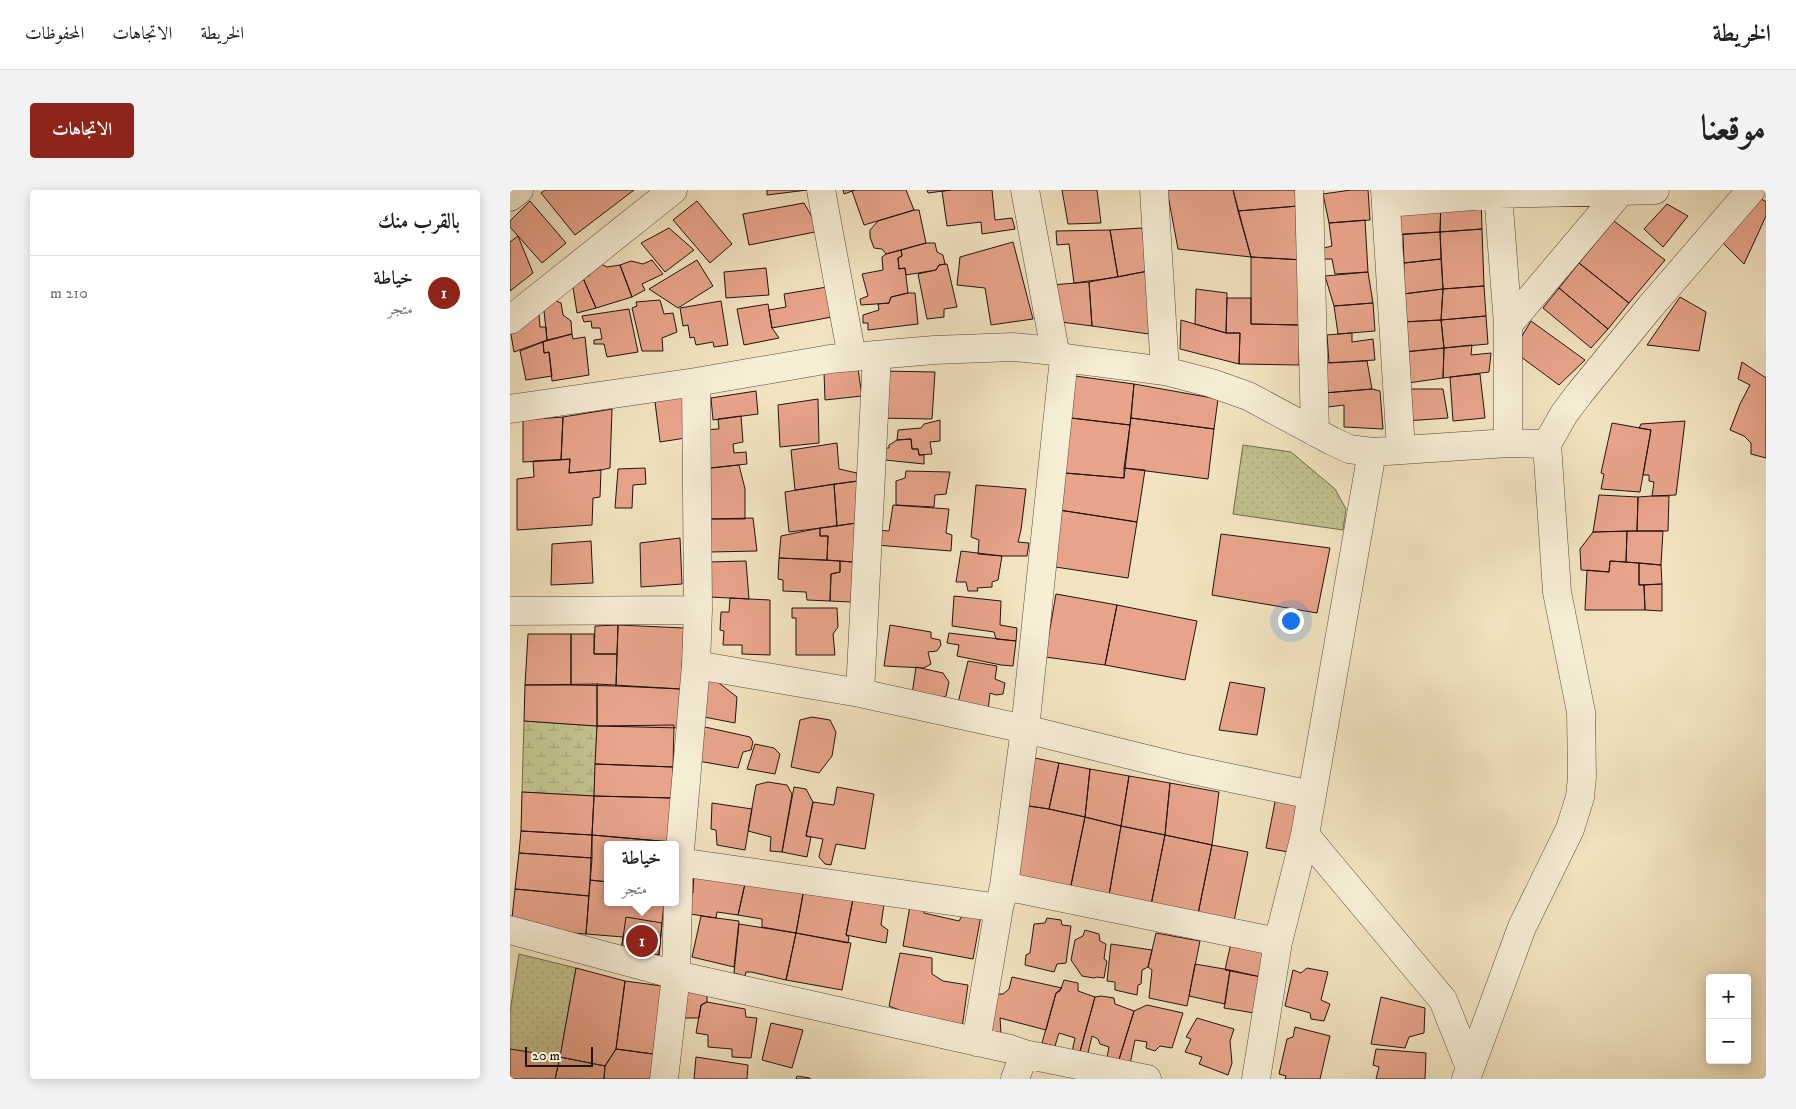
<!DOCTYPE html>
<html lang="ar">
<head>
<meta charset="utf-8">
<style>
  body { margin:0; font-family:"IM FELL DW Pica",Amiri,serif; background:#f2f2f2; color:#222; direction:rtl }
  .controls { position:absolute; right:15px; bottom:15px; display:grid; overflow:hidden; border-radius:5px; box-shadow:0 2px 12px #0003 }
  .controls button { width:45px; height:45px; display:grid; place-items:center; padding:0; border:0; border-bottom:1px solid #e0e0e0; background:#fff; color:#222; font:25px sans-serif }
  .scale { position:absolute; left:15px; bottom:12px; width:68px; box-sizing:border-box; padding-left:5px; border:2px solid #1f140f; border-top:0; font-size:14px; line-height:18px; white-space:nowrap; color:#1f140f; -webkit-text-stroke:4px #f6edd5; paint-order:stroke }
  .you { position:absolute; left:780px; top:430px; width:18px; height:18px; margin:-12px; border:4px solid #fff; border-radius:50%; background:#1a73e8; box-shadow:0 0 0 8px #1a73e833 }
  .badge { display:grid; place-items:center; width:32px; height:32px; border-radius:50%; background:#8f2418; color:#fff; font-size:16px; font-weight:700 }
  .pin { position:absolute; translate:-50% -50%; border:2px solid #fff; box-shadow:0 1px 5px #0006 }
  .popup { position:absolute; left:94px; top:651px; width:75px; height:65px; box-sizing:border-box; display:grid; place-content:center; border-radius:5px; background:#fff; filter:drop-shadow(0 1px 4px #0005); font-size:16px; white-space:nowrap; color:#767676 }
  .popup b { font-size:19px; color:#222 }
  .popup::after { content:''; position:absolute; left:50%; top:100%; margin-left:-10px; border:10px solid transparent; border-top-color:#fff }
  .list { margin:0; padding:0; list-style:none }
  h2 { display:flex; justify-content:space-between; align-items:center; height:65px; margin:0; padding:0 20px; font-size:21px }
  h2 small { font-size:16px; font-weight:400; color:#767676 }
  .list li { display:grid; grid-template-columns:32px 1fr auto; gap:15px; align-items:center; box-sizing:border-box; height:75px; padding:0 20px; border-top:1px solid #e0e0e0 }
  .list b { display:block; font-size:19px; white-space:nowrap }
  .list p { margin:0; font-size:16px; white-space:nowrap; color:#767676 }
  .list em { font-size:16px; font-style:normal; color:#767676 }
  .map { position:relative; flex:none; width:1256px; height:889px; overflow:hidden; direction:ltr; border-radius:5px }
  header { display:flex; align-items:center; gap:30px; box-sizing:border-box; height:70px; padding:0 25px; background:#fff; border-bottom:1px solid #e0e0e0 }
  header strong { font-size:24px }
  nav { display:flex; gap:28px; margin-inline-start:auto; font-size:18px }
  .intro { display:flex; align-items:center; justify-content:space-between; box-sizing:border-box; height:120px; padding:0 30px }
  h1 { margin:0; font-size:35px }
  .button { padding:12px 22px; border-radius:5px; background:#8f2418; color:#fff; font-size:18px; font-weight:700 }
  main { display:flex; gap:30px; padding:0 30px }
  aside { flex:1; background:#fff; border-radius:5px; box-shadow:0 2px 12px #0003 }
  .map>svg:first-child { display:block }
  .grass { fill:url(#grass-dots); stroke:#706a4e }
  .wetland { fill:url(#wetland-marsh); stroke:#706a4e }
  .building { fill:#e8a48b; stroke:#1f140f }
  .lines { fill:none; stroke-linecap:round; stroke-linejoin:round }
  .minor-casing { stroke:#54483b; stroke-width:29 }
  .minor { stroke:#f6edd5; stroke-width:28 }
</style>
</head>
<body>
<header>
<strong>الخريطة</strong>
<nav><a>الخريطة</a><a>الاتجاهات</a><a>المحفوظات</a></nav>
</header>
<div class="intro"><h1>موقعنا</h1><a class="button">الاتجاهات</a></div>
<main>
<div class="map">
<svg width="1256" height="889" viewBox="0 0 1256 889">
  <defs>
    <pattern id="grass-dots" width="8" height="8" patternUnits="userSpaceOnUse" patternTransform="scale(1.25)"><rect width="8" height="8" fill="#c2c18d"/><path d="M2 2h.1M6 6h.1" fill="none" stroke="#a6a578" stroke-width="1.8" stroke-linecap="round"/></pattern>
    <pattern id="wetland-marsh" width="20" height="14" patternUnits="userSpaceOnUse" patternTransform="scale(1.25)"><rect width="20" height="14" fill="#c2c18d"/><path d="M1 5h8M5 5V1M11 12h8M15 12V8" fill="none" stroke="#a6a578"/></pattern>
  </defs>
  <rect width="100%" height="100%" fill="#f1e3bf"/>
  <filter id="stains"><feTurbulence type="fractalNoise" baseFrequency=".004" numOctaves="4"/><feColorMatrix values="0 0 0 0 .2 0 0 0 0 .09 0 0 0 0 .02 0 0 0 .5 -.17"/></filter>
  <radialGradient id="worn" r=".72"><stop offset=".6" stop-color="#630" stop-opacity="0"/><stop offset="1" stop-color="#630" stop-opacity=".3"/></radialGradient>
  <!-- grass -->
  <path class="grass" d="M733,255L781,262L825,299L836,319L833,340L723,324Z
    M9,764L66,778L50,867L0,859V822Z"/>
  <!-- wetland -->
  <path class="wetland" d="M14,531L87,536L84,606L12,602Z"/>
  <!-- building -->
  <path class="building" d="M35,0H124L65,45L31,3Z
    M257,0H297L257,5Z
    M333,0H345L334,4Z
    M345,0H396L404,20L354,35L342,1Z
    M417,0H441L418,3Z
    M441,0H482L485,30L502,28L505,39L472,44L471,32L437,36L432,1Z
    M552,0H587L591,33L558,34Z
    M657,0H723L741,67L668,59Z
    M723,0H789L788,16L728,21Z
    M841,0H858L860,30L819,33L813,4Z
    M1247,6L1256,12V26L1234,74L1213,53Z
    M971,8L972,39L930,42L931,10Z
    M931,10L930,42L886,45L883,13Z
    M20,11L56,53L32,73L0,37V31Z
    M187,11L222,54L200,73L163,30Z
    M294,13L310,41L239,55L233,24Z
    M1157,14L1178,26L1153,57L1134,39Z
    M788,16L793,70L741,67L728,21Z
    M404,20H409L416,53L376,64L372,59L364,58L360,47V40L368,31Z
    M855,30L858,82L825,84L822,69H810V59L822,56L819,33Z
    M1104,31L1155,70L1119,113L1069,73Z
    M159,38L184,60L155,82L131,53Z
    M632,38L638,81L608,87L600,40Z
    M972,39L974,96L933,99L930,42Z
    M600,40L608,87L564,93L559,54L547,55L546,41Z
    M930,42L931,69L894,73L893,44Z
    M8,46L23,83L0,101V52Z
    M503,52L523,129L481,135L475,98L447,95L450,67Z
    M416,53H425L427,62L433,65L435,74L429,75L426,80L396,85L395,78L389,79L388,68L392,66L391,60Z
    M391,60L392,66L388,68L389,79L395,78L398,103L381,107L379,113L351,115L350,109L358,106L352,84L373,80L372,67L376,64Z
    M741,67L793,70L790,135L741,134Z
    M931,69L933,99L893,104L894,73Z
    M142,70L153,84L132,94L135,100L122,107L110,75L121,71L133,74Z
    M187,70L203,96L168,118L139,99Z
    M85,71L97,77L110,75L122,107L86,118L73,88L80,85L75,77Z
    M1069,73L1119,113L1098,139L1049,98Z
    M437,74L447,117L434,119V127L417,129L408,84L426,80L429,75Z
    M256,78L259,105L216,108L214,82Z
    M638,81L639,144L582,136L579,92Z
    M858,82L863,113L824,116L815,86Z
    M73,88L86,118L67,123L62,91Z
    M579,92L582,136L551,132L541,95Z
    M974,96L976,126L931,130L933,99Z
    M317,97L322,127L262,138L259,120L276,117L274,104Z
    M1049,98L1098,139L1081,158L1033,118Z
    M686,99L717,103L716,143L685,134Z
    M933,99L931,130L892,132L893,104Z
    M45,102L46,111L51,113L53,125L61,131L62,144L37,150L33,111Z
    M398,103H405L408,134L358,140V133H353V125L369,120L368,114L379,113L381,107Z
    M1170,107L1196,122L1189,161L1137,155Z
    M717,108H741V134L790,135L789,175L729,174L730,143H716Z
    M150,110L154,124L163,123L167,142L152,148L153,161H132L122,118L127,116L126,112Z
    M211,111L218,155L204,157L203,152L186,155L184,147L180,148L178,135L173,136L170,118Z
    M863,113L865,141L828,144L824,116Z
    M258,114L262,138L269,148L234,155L227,119Z
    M119,119L128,162L97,167L94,154H84V150L92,149L90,138H82L81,131L74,132L72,126Z
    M29,124L30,137H36L37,150L4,162L0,139Z
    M976,126L978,154L934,158L931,130Z
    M671,130L716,143H730L729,174L670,159Z
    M931,130L934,158L894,162L892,132Z
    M1021,131L1075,170L1049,195L1003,161Z
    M842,143V152L863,149L865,170L819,173L817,145Z
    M62,144L63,149L75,147L79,185L42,191L39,162L34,163L33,152Z
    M33,152L34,163L39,162L42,186L16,190L10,161Z
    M962,155L961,165L981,163L979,182L933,188L934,158Z
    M934,158L933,188L898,193L894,162Z
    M857,171L862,199L814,203L812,173Z
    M1232,172L1256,188V268L1241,264V253L1234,246L1220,240L1230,214L1240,195L1228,189Z
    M348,179L352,206L315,210L314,182Z
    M371,181L425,182L422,229L367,228Z
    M970,184L975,228L943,231L940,187Z
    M565,186L624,194L620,235L561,228Z
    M624,194L708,209L704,239L621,228Z
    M862,199L870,201L873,239L834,237V215L810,218L814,203Z
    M896,199H933L938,228L895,231Z
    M246,201L248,224L203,230L201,208Z
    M176,204L182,247L150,252L145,212Z
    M308,209L309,253L270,257L268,215Z
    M102,219L100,278L91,280L59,283L60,269L51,270L53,227Z
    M231,226L233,252L223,254L224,263L236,262L237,274L191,279V240L209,239L208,229Z
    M53,227L51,270L13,272V230Z
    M561,228L620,235L614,288L555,283Z
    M621,228L704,239L698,289L614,278Z
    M430,230V251L420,252L422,264L409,265L408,259H402L401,249L387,250L388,240L411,238L414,234Z
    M1175,231L1166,305L1142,306L1144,292L1139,291V285H1133L1141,240L1129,238L1131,234Z
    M1102,233L1141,240L1130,302L1091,299L1094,284L1091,283Z
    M401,249L402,259H408L409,265H414V274L375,270V258H379V255L387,250Z
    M327,253L329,279L347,283V291L285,300L281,260Z
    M60,269L59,283L91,280L90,307L83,308L82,335L7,340V289L24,287L23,271Z
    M229,275L235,299V329H190L191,279Z
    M135,278L136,294L123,295L122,318H105L108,279Z
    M614,278L635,280L627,332L549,320L555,283L614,288Z
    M396,281L440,282L436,304L425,305L424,317L386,315V291L395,288Z
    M349,291L346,333L327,336L324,294Z
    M324,294L327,336L279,342L275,302Z
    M466,295L516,299L511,340L508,352L519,353L517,366H492L468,364L469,350L461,347Z
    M1089,305L1128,307L1127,341L1083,342Z
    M1142,306H1159L1158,341H1127L1128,307Z
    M383,315L439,319L436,343L442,345L441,361L366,355L367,340L379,341Z
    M549,320L627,332L618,388L539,376Z
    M243,328L247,361L200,362L201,329Z
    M346,333L343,372L317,370L318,346H310V338Z
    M310,338V346H318L317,370L269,368L271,346Z
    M1117,341L1116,372L1100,371L1099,382L1071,380L1070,359L1083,342Z
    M1117,341H1153L1151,375L1116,372Z
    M711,344L820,358L807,423L702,405Z
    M170,348L172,394L131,397L130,353Z
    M81,351L83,393L41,395L42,354Z
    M451,361L492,366L488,390L482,392V397L467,398L468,401H458L456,392H446Z
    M269,368L330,371V382L321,384L320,411L297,410L296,402L273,401V390L268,389Z
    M236,371L239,409L200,407L199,372Z
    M330,371L343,372L341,412L320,411L321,384L330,382Z
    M1100,371L1129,373V395H1134L1135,420H1075L1077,380L1099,382Z
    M1129,373L1151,375L1152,394L1129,395Z
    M1152,394V421L1135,420L1134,395Z
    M546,404L607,415L595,475L535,467Z
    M444,406L491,411L490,435L507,438L506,451L486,449L484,442L442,436Z
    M220,408L260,410V465L232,464V455H213L214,441L210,440L211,422H219Z
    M607,415L687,431L675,490L595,475Z
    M282,418H327L328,437L323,444L325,465H286V428H282Z
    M108,435L107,464H84L85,436Z
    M108,435L174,438L171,499L106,496Z
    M380,435L421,442V448L430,450L431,455L427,461L418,462L421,474L414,478L374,476Z
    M439,443L506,451L503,476L491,475L447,466L449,455L437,453Z
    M18,444H61V495H15Z
    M61,444H84V464H107L106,496L61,495Z
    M458,471L487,476L485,489L495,493L493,504L486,505L480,503L478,520L448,513Z
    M406,477L433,483L439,492L436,506L427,509L402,504Z
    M190,489H207L209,493L227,507L225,533L189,526Z
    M720,492L755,498L747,545L709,540Z
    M87,494V536L14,531L15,495Z
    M87,494L171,499V538L87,536Z
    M302,527L320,530L326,542L322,566L309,583L281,577L290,530Z
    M164,535L163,577L85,574L87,536Z
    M195,537L240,547L243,552L241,560L233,562L228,578L188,571V538Z
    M245,554L264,558L270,564L265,584L237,579Z
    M520,567L549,573L539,619L512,615Z
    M549,573L580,579L575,627L539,619Z
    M85,574L163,577L162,608L84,606Z
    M580,579L619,586L611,636L575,627Z
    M619,586L660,593L655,645L611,636Z
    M258,592L277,595L282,604L272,662L260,661L261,647L238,641L246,595Z
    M660,593L709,602L702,655L655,645Z
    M284,597L296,599L303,612L296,646L301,647L297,667L272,662Z
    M327,597L364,604L355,659L326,654L321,675L315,674L309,667L313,649L296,646L303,612L324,615Z
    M12,602L84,606L82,645L11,641Z
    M84,606L162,608L161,652L82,645Z
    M766,607L794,613L784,663L756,658Z
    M202,613L242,619L235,660L207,655L206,640L201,639Z
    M512,615L539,619L575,627L559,705L501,695Z
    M575,627L611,636L598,711L559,705Z
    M611,636L655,645L640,720L598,711Z
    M11,641L82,645V668L9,663Z
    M82,645L161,652L160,655H98V692L80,690Z
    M655,645L702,655L687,729L640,720Z
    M702,655L738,662L723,736L687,729Z
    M9,663L82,668L79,706L5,699Z
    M184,679L237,685L228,725L207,722L206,728L174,723L175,702L183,703Z
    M237,685L295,693L286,743L252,737V729L228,725Z
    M80,690L98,692V712H154L149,765L111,762L113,747L76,744Z
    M295,693L343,709L336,745L339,747L338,753L286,743Z
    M5,699L79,706L76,744L1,738Z
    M343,709L374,714L371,735L378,740L376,753L336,745Z
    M401,710L414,711V723L449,731L456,719L472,720L463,769L393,756Z
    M191,726L229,731L224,777L182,767Z
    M116,727L152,733L149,765L111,762Z
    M537,728L551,730L552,735L561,736L556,773L547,774L544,782L515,775L516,765L520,763L524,734L535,733Z
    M229,734L286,743L276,790L241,782H236L235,786L224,783Z
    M575,740L589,744L590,751L596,754L594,769L597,771L594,788L587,787L584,788L572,786L561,770L565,750L573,746Z
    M286,743L341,753L332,800L276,790Z
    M646,743L690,751L677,816L639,808L642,780L638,777Z
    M721,753L755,760L751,787L715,780Z
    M601,754L642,760L638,777L632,780L631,794L628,795L627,805L605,800V792L597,791Z
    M390,763L422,768V784L433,791L458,795L452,838L397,823L379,816Z
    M685,774L720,780L715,814L679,806Z
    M66,778L115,791L106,859L95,876L50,867Z
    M797,778L818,782L811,810L820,814L814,831L801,829L800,823L775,816L783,780L791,783Z
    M720,780L751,787L744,823L714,818Z
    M502,787L552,798L546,803L536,840L490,828L491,844L473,840L481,804H493L499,799Z
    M554,790L568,793V801L585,807L569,865L562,862L565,848L549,843L545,856L532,853L546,803L550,801Z
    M115,791L152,796L143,864L106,859Z
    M173,798L197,803V812L191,815L189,828H170Z
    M591,806L604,808L605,814L624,821L607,876L596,873L599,857L590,854L588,849L582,846L577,867L569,865L585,807Z
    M871,807L915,818L914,843L899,847L895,858L861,854Z
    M197,812L235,819L236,827L247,828L241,868L222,867V859L198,857V845L186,843L191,815Z
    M637,815L673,823L662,858L650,856L645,861L636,858L637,852L625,850L620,874L607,876L624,821Z
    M687,828L724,839L720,851L722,873L718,885L689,874L692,867L675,862L681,849L676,847Z
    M261,833L293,840L282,878L252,870Z
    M785,837L820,846L810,889H775L776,886L769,884L777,849L783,847Z
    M0,859L50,867L45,889H0Z
    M106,859L143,864L146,872L143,889H94L95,876Z
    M866,859L916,863L915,889H866L869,877L863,875Z
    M50,867L95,876L94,889H45Z
    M186,867L238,875L237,889H184Z
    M287,886L300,888V889H286Z"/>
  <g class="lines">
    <!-- minor casing -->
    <g class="minor-casing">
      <path id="minor" d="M311,0L342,167
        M515,0L545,161
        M644,0L655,181
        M799,0L805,242
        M875,0L891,260
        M988,4L998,135
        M0,7L9,0
        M876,13L988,4L1111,1
        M0,130L163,0
        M0,219L186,192L320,169L342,167L424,160L503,157L545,161L554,168L655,181L701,193L738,206L822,251L839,259L862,262L998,253L1037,254
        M998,253V135L1111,1L1145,0
        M0,421L188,420
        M186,475L350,503L515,539L673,578L802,605
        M350,503L367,165
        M795,645L933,810L960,878
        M169,672L489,718
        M494,696L768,752
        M0,740L166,785L500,859L514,864L637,889
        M466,852L489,718L494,696L515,539L554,168
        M154,889L166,785L169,672L186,475L188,420L186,192
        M505,889L514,864
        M746,889L768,752L795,645L862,262
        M956,889L1012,737L1060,639L1070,607L1072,587L1071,522L1047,402L1037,254L1054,224L1069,204L1140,117L1241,0"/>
    </g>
    <!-- minor -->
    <use href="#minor" class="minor"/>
  </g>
  <rect width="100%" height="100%" filter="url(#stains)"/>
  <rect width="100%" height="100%" fill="url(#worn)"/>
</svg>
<div class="controls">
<button>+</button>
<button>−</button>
</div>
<div class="scale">20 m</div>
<div class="you"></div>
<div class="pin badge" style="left:132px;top:751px">1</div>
<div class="popup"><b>خياطة</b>متجر</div>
</div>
<aside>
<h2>بالقرب منك<small></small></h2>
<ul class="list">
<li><span class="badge">1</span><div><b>خياطة</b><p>متجر</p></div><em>210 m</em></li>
</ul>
</aside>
</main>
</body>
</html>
